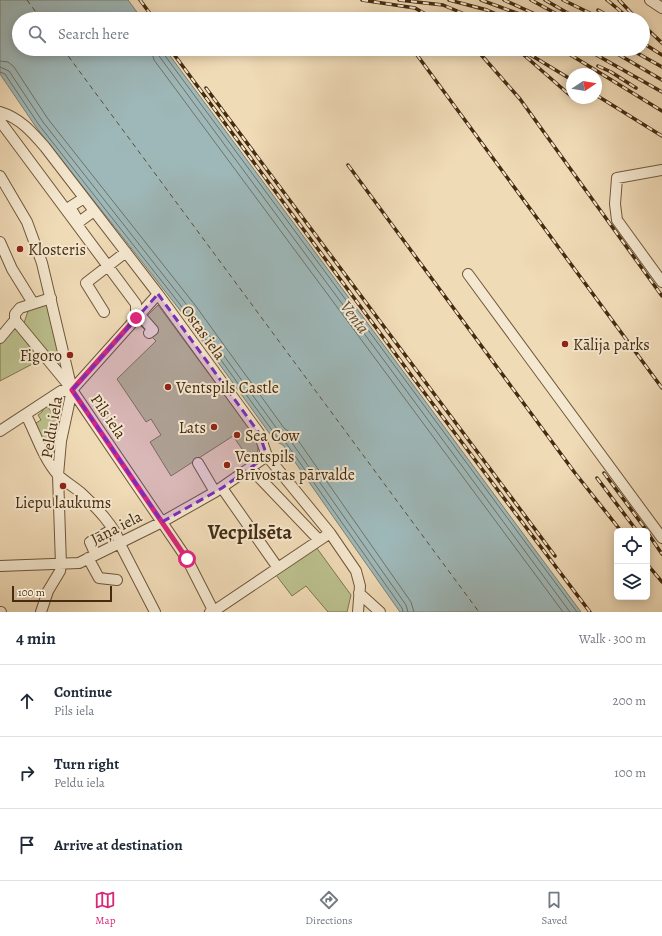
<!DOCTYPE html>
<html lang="en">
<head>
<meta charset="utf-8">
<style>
  body { margin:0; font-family:Alegreya,serif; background:#f2f2f3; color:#1f2937 }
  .controls { position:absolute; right:12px; bottom:12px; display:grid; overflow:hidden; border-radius:6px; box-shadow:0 2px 10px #0003 }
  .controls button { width:36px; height:36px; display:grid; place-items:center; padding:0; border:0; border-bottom:1px solid #e0e1e3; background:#fff; color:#1f2937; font:20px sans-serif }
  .compass { position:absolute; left:566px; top:68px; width:36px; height:36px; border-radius:50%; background:#fff; box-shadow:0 2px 10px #0003; rotate:78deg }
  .scale { position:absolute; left:12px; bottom:10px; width:100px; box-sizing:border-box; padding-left:4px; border:2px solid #452b10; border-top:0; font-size:11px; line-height:14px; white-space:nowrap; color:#452b10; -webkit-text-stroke:3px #f5e8d0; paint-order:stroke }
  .stop { position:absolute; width:12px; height:12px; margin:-9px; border:3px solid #db2777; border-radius:50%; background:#fff }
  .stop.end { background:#db2777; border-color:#fff; box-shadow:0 1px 4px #0008 }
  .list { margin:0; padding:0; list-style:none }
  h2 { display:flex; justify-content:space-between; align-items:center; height:52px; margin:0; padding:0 16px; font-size:17px }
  h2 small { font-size:13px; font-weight:400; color:#747a83 }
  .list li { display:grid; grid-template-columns:26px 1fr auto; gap:12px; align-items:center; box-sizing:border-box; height:72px; padding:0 16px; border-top:1px solid #e0e1e3 }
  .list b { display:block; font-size:15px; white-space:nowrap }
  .list p { margin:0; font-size:13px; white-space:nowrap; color:#747a83 }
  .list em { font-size:13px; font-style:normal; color:#747a83 }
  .icon { flex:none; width:22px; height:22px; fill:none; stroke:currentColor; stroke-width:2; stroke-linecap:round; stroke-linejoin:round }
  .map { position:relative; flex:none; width:662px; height:612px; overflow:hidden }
  .search { position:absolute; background:#fff; box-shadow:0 2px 10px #0003; left:12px; right:12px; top:12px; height:44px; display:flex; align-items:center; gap:10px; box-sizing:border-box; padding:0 14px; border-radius:22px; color:#747a83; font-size:15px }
  .sheet { height:268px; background:#fff }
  nav { display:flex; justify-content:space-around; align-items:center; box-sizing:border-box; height:56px; border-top:1px solid #e0e1e3; background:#fff; font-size:11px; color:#747a83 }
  nav a { display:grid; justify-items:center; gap:2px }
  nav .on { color:#db2777 }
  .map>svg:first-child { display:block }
  .green { fill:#bbc08d; stroke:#80764e }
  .water { fill:#9eb8b9; stroke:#7a8075 }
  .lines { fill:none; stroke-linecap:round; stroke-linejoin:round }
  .shore { stroke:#727264; stroke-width:1 }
  .ferry { stroke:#5b4e3a; stroke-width:1; stroke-dasharray:5 4; stroke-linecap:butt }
  .minor-casing { stroke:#70573a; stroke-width:12 }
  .minor { stroke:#f5e8d0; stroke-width:10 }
  .rail-casing { stroke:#452b10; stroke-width:3.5 }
  .rail { stroke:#f5e8d0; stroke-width:2; stroke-dasharray:6; stroke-linecap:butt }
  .route { stroke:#db2777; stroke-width:5 }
  .marked { fill:#7b2cbf; fill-opacity:0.2; stroke:#7b2cbf; stroke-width:3; stroke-dasharray:8 5; stroke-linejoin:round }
  .poi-dot { fill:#8f2418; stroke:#f5e8d0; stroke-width:1.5 }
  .labels { text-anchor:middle; stroke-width:4; stroke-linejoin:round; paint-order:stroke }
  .poi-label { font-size:16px; fill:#452b10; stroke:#f5e8d0; text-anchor:start }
  .street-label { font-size:16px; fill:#452b10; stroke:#f5e8d0 }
  .water-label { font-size:17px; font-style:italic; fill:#5b4e3a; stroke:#f5e8d0 }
  .district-label { font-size:20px; font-weight:bold; fill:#452b10; stroke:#f5e8d0 }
</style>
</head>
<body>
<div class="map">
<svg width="662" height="612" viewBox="0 0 662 612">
  <rect width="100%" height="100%" fill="#f0dbb7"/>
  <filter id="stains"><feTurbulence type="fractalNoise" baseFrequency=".005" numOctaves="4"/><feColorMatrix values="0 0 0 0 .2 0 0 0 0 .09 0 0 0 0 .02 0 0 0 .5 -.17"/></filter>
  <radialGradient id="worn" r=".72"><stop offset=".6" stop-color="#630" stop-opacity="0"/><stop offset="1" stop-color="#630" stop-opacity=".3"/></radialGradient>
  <!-- green -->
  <path class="green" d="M48,304L61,354L51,358L24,323L29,308Z
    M158,305L254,435C259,446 260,453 251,462L233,436L171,476L150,442L161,435L151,419L146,422L117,379L156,341L139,324Z
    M14,326L40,360L0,381V343Z
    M46,404L52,413L60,420L54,458L49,457L36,423L41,420L38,415L42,412Z
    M316,547L351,595L347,612H328L306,586L292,596L276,575Z"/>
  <!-- water -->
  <path class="water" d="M0,0H128L142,19H19V49H165L581,612H400L283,445L275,441L183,314L36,127L0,74Z"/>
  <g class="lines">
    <!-- shore -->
    <path class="shore" d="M151,49L154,60L563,612
      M157,49L159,56L570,612
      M162,49L163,53L577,612
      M0,61L8,62L14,67L48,119L195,305L284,428L295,436L411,602L414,612
      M0,67L9,71L43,122L190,309L280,433L290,440L406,605L408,612
      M0,72L5,74L39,125L186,312L277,437L286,443L402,608L403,612"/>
    <!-- ferry -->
    <path class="ferry" d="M27,0L41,19
      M63,49L479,612"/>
    <!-- minor casing -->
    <g class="minor-casing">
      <path id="minor" d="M650,0L662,8
        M0,112C20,118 32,132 45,147L158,294L259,433L267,456L330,533L356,571L360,586L358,612
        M0,121L136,304V318
        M662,170L617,178L615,204L617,220L662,282
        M0,176L27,222L42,263L72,390L187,559L214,612
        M84,198L70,207L79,222L94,211
        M0,242L12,269L33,303
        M468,274L662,538
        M51,298L20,308L15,314V320L71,388
        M104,312L86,283L126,252
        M139,314L153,330L149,333
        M0,338L15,320
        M26,415C36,434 43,458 58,475C64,481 73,486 80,492C96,507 116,527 122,548L155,612
        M0,431L61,391L72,390
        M198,463L215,492
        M251,469L319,540
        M222,488L278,568
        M94,551L90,542L113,529
        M88,558L99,578L117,580
        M0,566L79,563L162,522L215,492L267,456
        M359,593L380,612
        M0,612H1
        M41,612L48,591L60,571L61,565L58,475L61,441L72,390L158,294
        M210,612L214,611L330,533"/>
    </g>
    <!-- minor -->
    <use href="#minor" class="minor"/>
    <!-- rail casing -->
    <g class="rail-casing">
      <path id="rail" d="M140,0L154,19
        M362,0L415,8L434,19
        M399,0L443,5L476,19
        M449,0L487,10L508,19
        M481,0L533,19
        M504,0L546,19
        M531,0L566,19
        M545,0L578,19
        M563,0L602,19
        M607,0L630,19
        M619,0L637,19
        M598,10L614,19
        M643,25L662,43
        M643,43L662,55
        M170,49L414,379L590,612
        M476,49L520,99L662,296
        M517,49L572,97
        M561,49L662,111
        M586,49L662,92
        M609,49L662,80
        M630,49L662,67
        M529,54L572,80
        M417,55L662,388
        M598,66L611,72L636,88
        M206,88L555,556
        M596,95L662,136
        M348,165L575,473L621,531
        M604,473L647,531
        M597,478L637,531
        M647,532L662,554
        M647,564L662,582"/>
    </g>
    <!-- rail -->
    <use href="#rail" class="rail"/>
  </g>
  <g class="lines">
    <!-- route -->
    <path class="route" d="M136,318L72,390L187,559"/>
  </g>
  <!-- marked area -->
  <path class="marked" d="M158,294L259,433L267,456L222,488L162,522L72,390Z"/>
  <!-- markers -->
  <g class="poi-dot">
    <circle cx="20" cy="249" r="4"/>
    <circle cx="565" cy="344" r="4"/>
    <circle cx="70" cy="355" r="4"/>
    <circle cx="168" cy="387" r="4"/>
    <circle cx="214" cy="427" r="4"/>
    <circle cx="237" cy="435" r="4"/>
    <circle cx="227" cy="465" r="4"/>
    <circle cx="63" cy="486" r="4"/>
  </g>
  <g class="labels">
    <!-- poi labels -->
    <g class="poi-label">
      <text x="28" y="255">Klosteris</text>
      <text x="573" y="350">Kālija parks</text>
      <text x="62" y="361" text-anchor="end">Figoro</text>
      <text x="176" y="393">Ventspils Castle</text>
      <text x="206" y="433" text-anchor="end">Lats</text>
      <text x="245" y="441">Sea Cow</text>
      <text x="235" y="462">Ventspils<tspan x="235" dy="18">Brīvostas pārvalde</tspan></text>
      <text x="63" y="508" text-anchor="middle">Liepu laukums</text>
    </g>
    <!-- street labels -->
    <g class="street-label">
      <text transform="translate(204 332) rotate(54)" y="6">Ostas iela</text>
      <text transform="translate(109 416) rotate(56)" y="6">Pils iela</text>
      <text transform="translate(51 427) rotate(-80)" y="6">Peldu iela</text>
      <text transform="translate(116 527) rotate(-27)" y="6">Jāņa iela</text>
    </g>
    <!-- water labels -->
    <g class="water-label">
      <text transform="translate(355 317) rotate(53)" y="6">Venta</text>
    </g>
    <!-- district labels -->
    <g class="district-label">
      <text x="250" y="539">Vecpilsēta</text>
    </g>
  </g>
  <rect width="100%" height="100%" filter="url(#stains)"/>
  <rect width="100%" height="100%" fill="url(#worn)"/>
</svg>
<div class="controls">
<button><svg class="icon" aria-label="locate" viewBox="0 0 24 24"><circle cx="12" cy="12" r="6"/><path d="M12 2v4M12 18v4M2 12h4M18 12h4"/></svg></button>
<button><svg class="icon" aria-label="layers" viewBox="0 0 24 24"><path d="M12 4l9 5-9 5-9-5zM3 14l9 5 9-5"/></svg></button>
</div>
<svg class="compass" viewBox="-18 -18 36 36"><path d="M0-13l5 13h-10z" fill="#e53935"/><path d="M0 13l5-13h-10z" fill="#747a83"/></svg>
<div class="scale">100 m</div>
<div class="stop" style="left:187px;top:559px"></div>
<div class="stop end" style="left:136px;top:318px"></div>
<div class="search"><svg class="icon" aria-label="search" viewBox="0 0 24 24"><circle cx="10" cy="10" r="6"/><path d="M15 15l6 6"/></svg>Search here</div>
</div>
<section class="sheet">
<h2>4 min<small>Walk · 300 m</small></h2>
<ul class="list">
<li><svg class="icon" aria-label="ahead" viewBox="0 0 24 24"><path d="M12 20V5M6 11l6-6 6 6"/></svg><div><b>Continue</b><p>Pils iela</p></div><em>200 m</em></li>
<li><svg class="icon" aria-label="right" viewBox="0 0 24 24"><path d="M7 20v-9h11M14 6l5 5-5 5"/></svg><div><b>Turn right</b><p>Peldu iela</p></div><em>100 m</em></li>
<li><svg class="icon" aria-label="arrive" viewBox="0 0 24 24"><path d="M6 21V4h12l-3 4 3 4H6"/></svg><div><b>Arrive at destination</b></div></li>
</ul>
</section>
<nav>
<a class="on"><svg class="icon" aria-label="map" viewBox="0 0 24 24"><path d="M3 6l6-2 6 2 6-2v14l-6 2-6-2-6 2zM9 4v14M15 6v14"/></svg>Map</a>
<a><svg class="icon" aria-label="directions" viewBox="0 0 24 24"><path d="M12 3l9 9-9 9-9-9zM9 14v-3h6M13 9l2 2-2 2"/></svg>Directions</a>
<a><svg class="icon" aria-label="saved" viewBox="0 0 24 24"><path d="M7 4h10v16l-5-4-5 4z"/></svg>Saved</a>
</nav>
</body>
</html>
